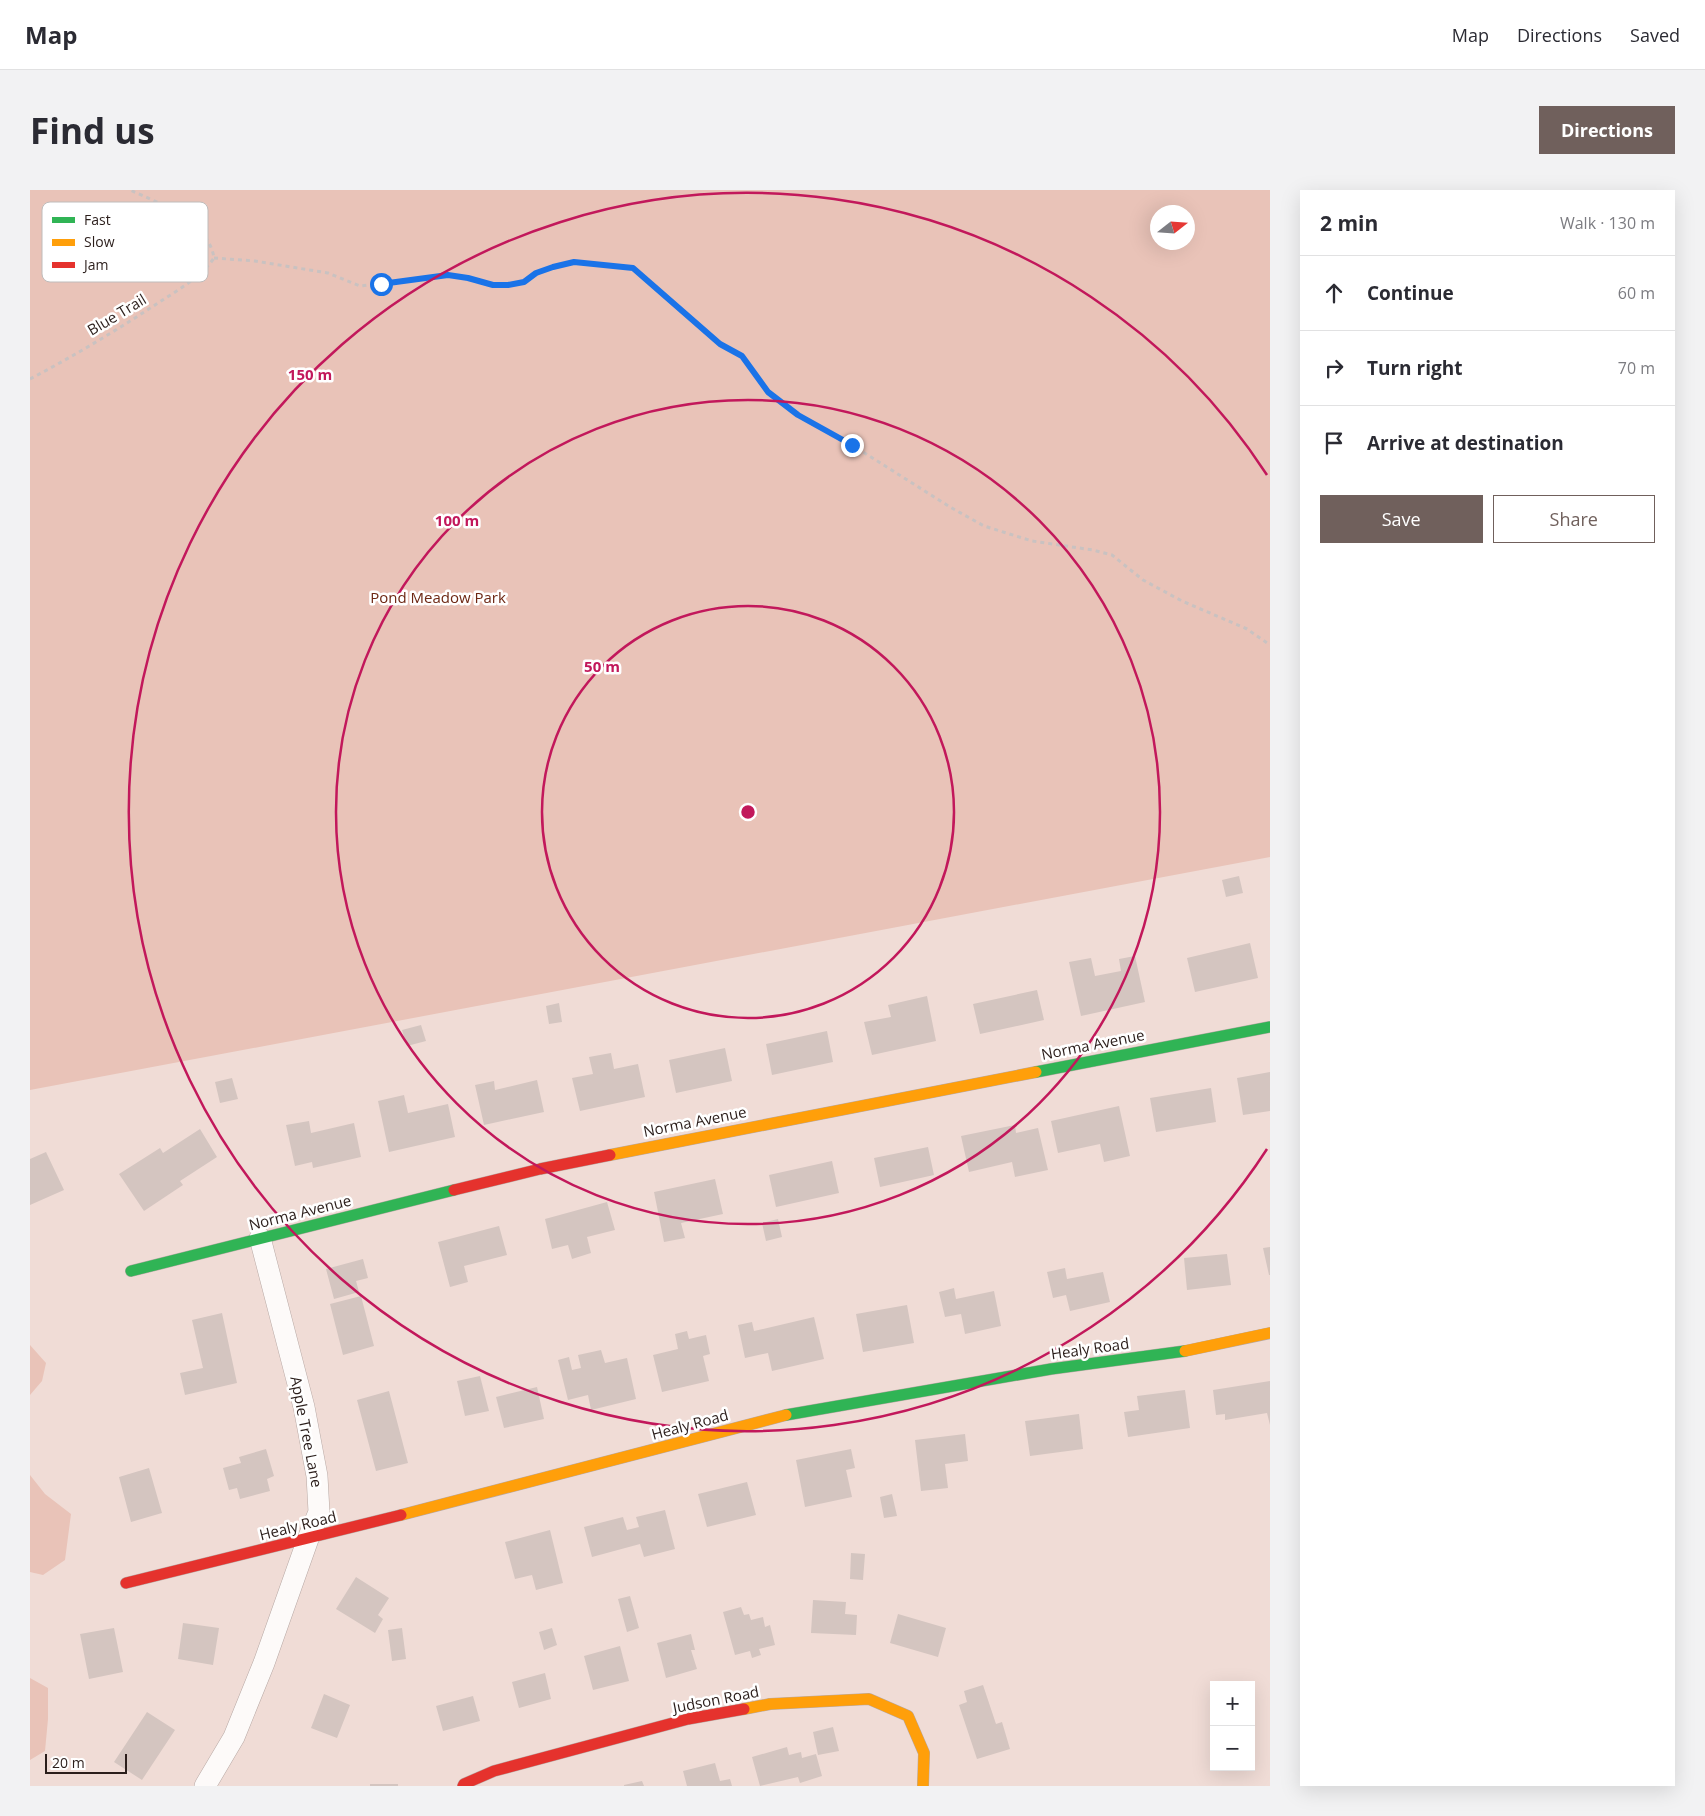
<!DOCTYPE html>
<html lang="en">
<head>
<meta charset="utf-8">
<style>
  body { margin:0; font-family:"Open Sans",sans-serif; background:#f2f2f3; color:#2b2b33 }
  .controls { position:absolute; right:15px; bottom:15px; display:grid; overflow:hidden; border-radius:0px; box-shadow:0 5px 20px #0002 }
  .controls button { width:45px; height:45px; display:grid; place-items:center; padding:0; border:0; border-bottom:1px solid #e1e1e2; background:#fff; color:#2b2b33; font:25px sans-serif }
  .compass { position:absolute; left:1120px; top:15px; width:45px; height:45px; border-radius:50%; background:#fff; box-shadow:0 5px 20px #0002; rotate:73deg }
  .scale { position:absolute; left:15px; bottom:12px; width:82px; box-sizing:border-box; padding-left:5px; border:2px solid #2b1e1b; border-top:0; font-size:14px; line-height:18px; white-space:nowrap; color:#2b1e1b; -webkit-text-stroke:4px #fff; paint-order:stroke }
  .stop { position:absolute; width:15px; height:15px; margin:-11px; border:4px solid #1a73e8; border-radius:50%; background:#fff }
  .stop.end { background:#1a73e8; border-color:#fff; box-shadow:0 1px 5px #0008 }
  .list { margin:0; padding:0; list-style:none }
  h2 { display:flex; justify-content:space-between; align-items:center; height:65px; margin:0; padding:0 20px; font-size:21px }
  h2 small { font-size:16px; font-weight:400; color:#7c7c81 }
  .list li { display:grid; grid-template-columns:32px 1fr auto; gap:15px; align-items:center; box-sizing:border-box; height:75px; padding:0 20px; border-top:1px solid #e1e1e2 }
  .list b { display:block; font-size:19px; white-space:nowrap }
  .list em { font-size:16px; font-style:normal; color:#7c7c81 }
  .actions { display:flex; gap:10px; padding:15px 20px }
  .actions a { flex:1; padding:11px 0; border:1px solid #70605c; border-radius:0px; text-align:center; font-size:18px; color:#70605c }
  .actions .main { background:#70605c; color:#fff }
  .icon { flex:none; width:28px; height:28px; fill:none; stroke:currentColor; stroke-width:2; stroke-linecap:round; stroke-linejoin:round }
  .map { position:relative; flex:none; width:1240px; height:1596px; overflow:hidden; border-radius:0px }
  header { display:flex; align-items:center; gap:30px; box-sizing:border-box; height:70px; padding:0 25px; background:#fff; border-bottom:1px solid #e1e1e2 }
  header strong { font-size:24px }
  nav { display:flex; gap:28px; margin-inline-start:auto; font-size:18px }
  .intro { display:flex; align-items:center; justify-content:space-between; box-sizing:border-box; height:120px; padding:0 30px }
  h1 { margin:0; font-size:35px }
  .button { padding:12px 22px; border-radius:0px; background:#70605c; color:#fff; font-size:18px; font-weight:700 }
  main { display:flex; gap:30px; padding:0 30px }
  aside { flex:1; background:#fff; border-radius:0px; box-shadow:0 5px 20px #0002 }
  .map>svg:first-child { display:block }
  .green { fill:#e9c3b8; fill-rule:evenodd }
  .building { fill:#d4c5c0 }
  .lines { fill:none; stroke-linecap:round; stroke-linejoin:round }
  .street-casing { stroke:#b7a8a4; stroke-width:22 }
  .fast-casing { stroke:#b7a8a4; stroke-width:12 }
  .slow-casing { stroke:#b7a8a4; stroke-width:12 }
  .jam-casing { stroke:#b7a8a4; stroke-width:12 }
  .path { stroke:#c9c2c1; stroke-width:3; stroke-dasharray:4 4; stroke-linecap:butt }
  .street { stroke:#fdfaf9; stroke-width:21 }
  .fast { stroke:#30b455; stroke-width:11 }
  .slow { stroke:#ff9f0a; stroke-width:11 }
  .jam { stroke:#e5322d; stroke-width:11 }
  .route { stroke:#1a73e8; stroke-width:6 }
  .ring { fill:none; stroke:#c2185b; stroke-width:2.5 }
  .labels { text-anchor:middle; stroke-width:5; stroke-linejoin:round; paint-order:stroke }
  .street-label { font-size:15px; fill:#2b1e1b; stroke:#fff }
  .park-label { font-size:15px; fill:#6d2713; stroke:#fff }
  .key { fill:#fff; stroke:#bfbcbb; stroke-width:1 }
  .key-label { font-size:14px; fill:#2b1e1b }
  .centre { fill:#c2185b; stroke:#fff; stroke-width:2.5 }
  .ring-label { font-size:15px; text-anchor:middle; font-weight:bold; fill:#c2185b; stroke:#fff; stroke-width:5; stroke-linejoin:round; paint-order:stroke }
</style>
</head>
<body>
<header>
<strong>Map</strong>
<nav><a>Map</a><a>Directions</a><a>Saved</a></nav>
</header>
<div class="intro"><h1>Find us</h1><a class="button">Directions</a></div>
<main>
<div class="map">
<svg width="1240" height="1596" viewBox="0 0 1240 1596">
  <rect width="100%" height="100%" fill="#f0dcd6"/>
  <!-- green -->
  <path class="green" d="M0,0H1240V667L0,900ZM1158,22V52H1128V22Z
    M0,1155L16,1173L12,1191L0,1205Z
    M0,1285L15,1304L41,1324L35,1370L13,1385L0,1382Z
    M0,1488L18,1498V1529L15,1561L0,1570Z"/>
  <!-- building -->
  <path class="building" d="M1209,686L1213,703L1196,707L1192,690Z
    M1220,753L1228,788L1165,802L1157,768Z
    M1105,766L1115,812L1051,826L1039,772L1061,768L1065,786L1091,781L1089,769Z
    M1007,800L1014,830L950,844L943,814Z
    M897,806L906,851L842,865L834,832L861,827L858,815Z
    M529,813L532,832L519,834L516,816Z
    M391,835L396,851L377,856L372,840Z
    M797,841L803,872L742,885L736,854Z
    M695,858L702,891L646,903L639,870Z
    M581,863L584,879L608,874L615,907L550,921L542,888L563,884L559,867Z
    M1240,882V921L1213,925L1207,888Z
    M202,888L208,909L190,913L185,892Z
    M507,890L514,922L454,935L445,895L464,891L465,900Z
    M1181,898L1186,932L1126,942L1120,908Z
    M374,905L378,923L418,914L425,947L359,962L348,911Z
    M1089,916L1100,966L1074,972L1070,954L1028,963L1021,931Z
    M279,931L281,943L324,933L331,967L283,978L282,972L265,976L256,935Z
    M985,935L986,943L1008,938L1018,980L985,987L982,972L939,982L931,946Z
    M170,939L187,967L150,991L153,995L114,1021L89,984L130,958L133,963Z
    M898,957L904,985L850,997L844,968Z
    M16,962L34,1000L0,1015V969Z
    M802,971L809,1003L746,1017L739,985Z
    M685,989L693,1024L651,1033L655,1048L634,1052L624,1002Z
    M577,1012L585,1040L557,1047L561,1063L542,1069L538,1055L522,1059L515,1029Z
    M748,1029L752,1047L736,1051L732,1033Z
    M469,1036L477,1065L434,1076L438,1092L420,1097L408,1052Z
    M1240,1057V1085H1239L1233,1058Z
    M1197,1064L1201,1095L1157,1100L1154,1068Z
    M333,1069L338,1088L326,1091L329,1102L304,1109L296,1079Z
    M1035,1078L1037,1089L1073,1082L1080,1112L1040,1121L1036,1105L1023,1108L1017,1082Z
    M924,1098L926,1109L964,1101L971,1136L935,1144L931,1124L915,1127L909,1102Z
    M331,1106L344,1156L313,1165L300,1114Z
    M877,1115L884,1153L833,1162L826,1124Z
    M192,1123L207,1193L155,1205L150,1183L173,1178L162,1130Z
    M784,1127L794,1169L742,1181L738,1163L715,1168L708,1135L722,1132L724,1141Z
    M657,1141L659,1149L676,1145L680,1164L673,1166L679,1191L632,1202L623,1165L648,1159L645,1144Z
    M571,1160L575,1173L597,1168L606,1209L561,1220L558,1205L538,1210L528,1170L539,1167L542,1180L551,1178L548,1165Z
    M450,1186L459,1221L435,1226L427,1191Z
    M1240,1191V1235L1237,1223L1195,1230V1224L1186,1225L1183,1200Z
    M507,1197L514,1229L474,1238L466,1207Z
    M1155,1200L1160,1238L1098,1247L1094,1222L1109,1220L1107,1206Z
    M359,1201L378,1273L346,1281L327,1210Z
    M1049,1224L1053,1259L1000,1266L995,1231Z
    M935,1244L938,1271L915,1274L918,1298L891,1301L885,1250Z
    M236,1259L244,1286L237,1289L240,1301L210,1309L207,1298L199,1300L193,1278L211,1273L209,1267Z
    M821,1259L825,1278L816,1280L822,1307L775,1317L766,1270Z
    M119,1278L132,1323L101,1332L89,1287Z
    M717,1292L726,1325L677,1337L668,1304Z
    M862,1304L867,1326L854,1328L850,1307Z
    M635,1320L645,1359L614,1367L610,1354L562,1367L554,1337L593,1327L597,1340L609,1337L606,1327Z
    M520,1340L533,1393L506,1400L502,1385L485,1389L475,1352Z
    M821,1363L835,1364L833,1390L820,1389Z
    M326,1387L359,1408L348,1425L353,1429L345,1443L306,1419Z
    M600,1406L609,1438L597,1442L588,1409Z
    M783,1410L816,1412L815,1424L827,1425L826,1445L781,1443Z
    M711,1417L714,1425L719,1424L721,1430L733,1427L735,1437L740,1435L745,1455L729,1459L731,1465L722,1468L720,1461L705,1465L693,1422Z
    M868,1424L916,1438L908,1467L860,1453Z
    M153,1433L189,1438L183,1475L148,1469Z
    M84,1438L93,1482L59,1489L50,1444Z
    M372,1438L376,1469L362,1471L358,1440Z
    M522,1438L527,1455L514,1460L509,1442Z
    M661,1444L665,1460H661L667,1479L636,1488L627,1453Z
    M590,1456L599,1491L563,1500L554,1466Z
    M515,1483L521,1509L489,1518L482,1492Z
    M953,1495L966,1534L972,1532L980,1559L947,1569L929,1515L937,1512L934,1501Z
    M294,1504L320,1515L307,1548L281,1538Z
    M443,1506L450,1531L413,1541L406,1516Z
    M117,1522L145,1540L112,1590L84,1572Z
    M803,1537L809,1561L788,1565L783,1542Z
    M757,1557L759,1565L771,1562L772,1568L786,1564L792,1586L770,1593L768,1587L730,1596L722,1567Z
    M685,1573L690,1591L700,1589L702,1596H657L653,1581Z
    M612,1591L614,1596H594V1595Z
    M340,1594H368V1596H340Z"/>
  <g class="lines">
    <!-- street casing -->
    <g class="street-casing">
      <path id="street" d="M175,1596L204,1547L234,1473L278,1349L289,1322L287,1286L274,1217L230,1048"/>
    </g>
    <!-- fast casing -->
    <g class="fast-casing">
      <path id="fast" d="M1006,882L1240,837
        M101,1081L424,1000
        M756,1225L1021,1179L1155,1161"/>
    </g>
    <!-- slow casing -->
    <g class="slow-casing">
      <path id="slow" d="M580,965L1006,882
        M1155,1161L1240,1143
        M371,1325L756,1225
        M714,1519L740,1514L839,1509L878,1526L894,1563L893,1596"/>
    </g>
    <!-- jam casing -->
    <g class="jam-casing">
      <path id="jam" d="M424,1000L510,979L580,965
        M96,1393L371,1325
        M433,1596L434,1594L464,1581L658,1529L714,1519"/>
    </g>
    <!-- path -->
    <path class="path" d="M184,68L225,71L298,83L330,96L418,85L438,88L463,95H478L494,92L507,83L523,77L545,72L603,78L690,154L713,166L738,202L768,225L822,255L920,317L954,336L1002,351L1063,360L1082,365L1113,390L1152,411L1217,439L1240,455
      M0,189C44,166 87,140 128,113C148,100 170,88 184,68C178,31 131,14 100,0"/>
    <!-- street -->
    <use href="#street" class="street"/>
    <!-- fast -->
    <use href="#fast" class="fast"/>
    <!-- slow -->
    <use href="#slow" class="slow"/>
    <!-- jam -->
    <use href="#jam" class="jam"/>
  </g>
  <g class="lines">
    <!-- route -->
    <path class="route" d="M351,94L418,85L438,88L463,95H478L494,92L506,83L523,77L544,72L603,78L690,154L712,166L738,202L768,225L822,255"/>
  </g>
  <!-- distance rings -->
  <g class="ring">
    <circle cx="718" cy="622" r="206"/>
    <circle cx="718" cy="622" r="412"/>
    <path d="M1237 959A619 619 0 1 1 1237 285"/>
  </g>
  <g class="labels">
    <!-- street labels -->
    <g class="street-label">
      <text transform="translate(87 125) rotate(-31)" y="5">Blue Trail</text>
      <text transform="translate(1063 855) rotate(-11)" y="5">Norma Avenue</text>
      <text transform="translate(665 932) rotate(-11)" y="5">Norma Avenue</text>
      <text transform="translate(270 1023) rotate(-14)" y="5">Norma Avenue</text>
      <text transform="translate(1060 1159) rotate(-8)" y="5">Healy Road</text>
      <text transform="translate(660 1235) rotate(-15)" y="5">Healy Road</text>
      <text transform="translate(276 1242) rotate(79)" y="5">Apple Tree Lane</text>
      <text transform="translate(268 1336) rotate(-14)" y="5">Healy Road</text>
      <text transform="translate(686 1510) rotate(-11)" y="5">Judson Road</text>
    </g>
    <!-- park labels -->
    <g class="park-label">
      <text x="408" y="413">Pond Meadow Park</text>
    </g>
  </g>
  <!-- legend -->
  <rect x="12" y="12" width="166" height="80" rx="8" class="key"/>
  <rect x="22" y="27" width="23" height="6" fill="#30b455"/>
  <rect x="22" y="49" width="23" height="7" fill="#ff9f0a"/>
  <rect x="22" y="72" width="23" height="6" fill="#e5322d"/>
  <g class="key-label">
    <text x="54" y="35">Fast</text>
    <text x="54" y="57">Slow</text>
    <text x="54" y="80">Jam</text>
  </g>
  <circle cx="718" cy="622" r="8" class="centre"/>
  <g class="ring-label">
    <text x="280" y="190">150 m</text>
    <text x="427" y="336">100 m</text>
    <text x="572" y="482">50 m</text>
  </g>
</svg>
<div class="controls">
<button>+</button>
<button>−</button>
</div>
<svg class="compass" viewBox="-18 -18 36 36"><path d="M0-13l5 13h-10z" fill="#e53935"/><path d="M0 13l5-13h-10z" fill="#7c7c81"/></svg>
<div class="scale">20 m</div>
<div class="stop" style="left:351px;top:94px"></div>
<div class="stop end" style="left:822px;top:255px"></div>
</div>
<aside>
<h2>2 min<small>Walk · 130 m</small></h2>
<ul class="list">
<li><svg class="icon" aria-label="ahead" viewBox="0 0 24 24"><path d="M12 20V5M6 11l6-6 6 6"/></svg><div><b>Continue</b></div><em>60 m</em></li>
<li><svg class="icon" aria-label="right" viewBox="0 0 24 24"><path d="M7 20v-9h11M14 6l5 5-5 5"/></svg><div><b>Turn right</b></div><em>70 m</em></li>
<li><svg class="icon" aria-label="arrive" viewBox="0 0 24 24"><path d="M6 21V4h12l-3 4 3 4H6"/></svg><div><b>Arrive at destination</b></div></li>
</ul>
<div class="actions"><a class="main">Save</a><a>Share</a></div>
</aside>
</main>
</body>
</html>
